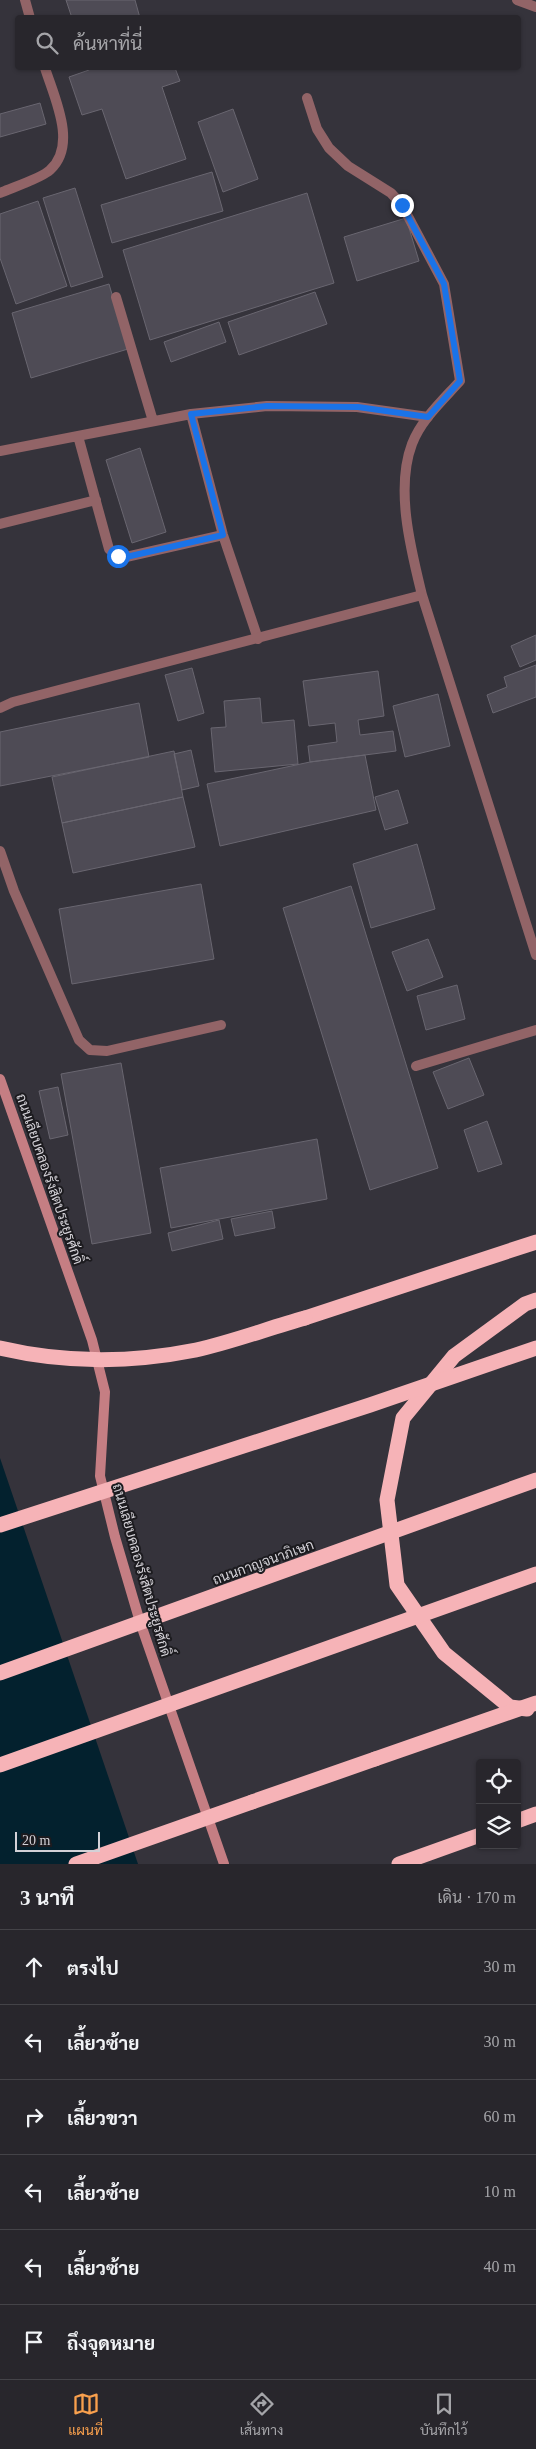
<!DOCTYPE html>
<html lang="th">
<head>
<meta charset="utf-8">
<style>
  body { margin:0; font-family:"Times New Roman",Sarabun,serif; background:#343238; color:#f1f3f6 }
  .controls { position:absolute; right:15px; bottom:15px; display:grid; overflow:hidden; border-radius:5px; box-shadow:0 1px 4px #0004 }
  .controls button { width:45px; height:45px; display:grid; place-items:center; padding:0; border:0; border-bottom:1px solid #444348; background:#28262c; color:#f1f3f6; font:25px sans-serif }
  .scale { position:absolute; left:15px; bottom:12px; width:85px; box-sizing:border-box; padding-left:5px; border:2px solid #d3d1d7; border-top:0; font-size:14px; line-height:18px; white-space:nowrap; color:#d3d1d7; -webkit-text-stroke:4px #1c1b1f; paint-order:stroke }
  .stop { position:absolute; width:15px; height:15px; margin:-11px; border:4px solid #1a73e8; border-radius:50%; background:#fff }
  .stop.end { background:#1a73e8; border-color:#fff; box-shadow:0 1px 5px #0008 }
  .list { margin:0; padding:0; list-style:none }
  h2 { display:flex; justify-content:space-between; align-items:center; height:65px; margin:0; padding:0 20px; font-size:21px }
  h2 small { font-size:16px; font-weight:400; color:#a5a5a9 }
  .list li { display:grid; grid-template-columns:32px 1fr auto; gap:15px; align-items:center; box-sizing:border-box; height:75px; padding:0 20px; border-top:1px solid #444348 }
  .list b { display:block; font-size:19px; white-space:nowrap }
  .list em { font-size:16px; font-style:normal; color:#a5a5a9 }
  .icon { flex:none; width:28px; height:28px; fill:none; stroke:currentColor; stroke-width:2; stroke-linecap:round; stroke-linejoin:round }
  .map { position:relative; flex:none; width:536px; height:1864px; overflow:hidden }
  .search { position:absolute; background:#28262c; box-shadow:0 1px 4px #0004; left:15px; right:15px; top:15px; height:55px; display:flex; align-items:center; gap:12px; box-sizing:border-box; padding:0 18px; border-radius:5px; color:#a5a5a9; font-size:19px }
  .sheet { height:515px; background:#28262c }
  nav { display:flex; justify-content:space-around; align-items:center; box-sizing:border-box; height:70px; border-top:1px solid #444348; background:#28262c; font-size:14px; color:#a5a5a9 }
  nav a { display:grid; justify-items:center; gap:2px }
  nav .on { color:#f9a04d }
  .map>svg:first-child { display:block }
  .water { fill:#03212e }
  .building { fill:#4e4b55; stroke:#696670 }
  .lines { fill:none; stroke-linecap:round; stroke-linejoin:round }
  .lane { stroke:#926467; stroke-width:10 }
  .street { stroke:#926467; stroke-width:10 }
  .secondary { stroke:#c57e83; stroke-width:10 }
  .highway { stroke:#f6b3b7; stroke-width:15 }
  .highway-bridge { stroke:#f6b3b7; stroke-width:15 }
  .route { stroke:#1a73e8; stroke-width:6 }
  .labels { text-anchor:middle; stroke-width:4; stroke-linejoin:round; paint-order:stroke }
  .street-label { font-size:14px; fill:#d3d1d7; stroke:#1c1b1f }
</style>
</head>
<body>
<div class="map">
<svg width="536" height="1864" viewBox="0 0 536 1864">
  <rect width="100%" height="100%" fill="#35333b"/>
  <!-- water -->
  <path class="water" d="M0,1458L138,1864H0Z"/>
  <!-- building -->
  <path class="building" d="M66,0H135L140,18H72Z
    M89,68H175L180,81L162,87L186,159L126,179L102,109L82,115L69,77L89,70Z
    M40,103L46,124L0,137V114Z
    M233,109L258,179L223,192L198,122Z
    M212,172L223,211L112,243L101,205Z
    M75,188L103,277L71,287L43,198Z
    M307,193L334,283L150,340L123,250Z
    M38,201L67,286L16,304L0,258V214Z
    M406,218L419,261L357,281L344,237Z
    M109,284L128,349L31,378L12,313Z
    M315,292L327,324L239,355L228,322Z
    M219,322L226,342L171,362L164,342Z
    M140,448L166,532L132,543L106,460Z
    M536,635V660L520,667L511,646Z
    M536,665V697L493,713L487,695L507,687L504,677Z
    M192,668L204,713L178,721L165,675Z
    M378,671L384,716L358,720L360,735L393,731L396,751L310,762L308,746L337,742L335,723L309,726L303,681Z
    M438,694L450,746L405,757L393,706Z
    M260,698L262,723L294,720L298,764L215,772L211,728L226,727L224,701Z
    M139,703L149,757L0,786V732Z
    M191,750L199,786L182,790L174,754Z
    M174,751L183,797L62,823L52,777Z
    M365,755L376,810L220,846L207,784L310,762Z
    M398,790L408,823L385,830L375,797Z
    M183,797L195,847L73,873L62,823Z
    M417,844L435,909L371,928L353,864Z
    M201,884L214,959L72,984L59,909Z
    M351,886L438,1168L370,1190L283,908Z
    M428,939L443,977L407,991L392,952Z
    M457,985L465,1019L426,1030L417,996Z
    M469,1058L484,1095L448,1109L433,1072Z
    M121,1063L151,1233L92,1244L61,1074Z
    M58,1087L68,1135L50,1139L39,1091Z
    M487,1121L502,1164L478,1172L464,1130Z
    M317,1139L327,1199L171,1228L160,1168Z
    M272,1211L275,1228L235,1236L231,1219Z
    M219,1220L223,1239L172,1251L168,1233Z"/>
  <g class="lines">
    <!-- lane -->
    <path class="lane" d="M25,0L30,18
      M0,193C11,188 42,178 50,170C78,145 54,97 45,68
      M116,297L153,421
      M191,414L267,406L357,407L428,417
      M78,436L109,549L118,556L126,557L223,535
      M0,451L191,414L223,535L258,639
      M0,524L96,500
      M0,851L14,891L79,1040L90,1050L107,1051L221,1025
      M416,1066L536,1030"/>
    <!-- street -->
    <path class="street" d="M517,0L536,7
      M307,98L317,129L329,148L348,166L391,193L402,205L444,284L460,381C443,400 421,420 412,444C395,489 411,550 422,595
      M0,708L13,702L422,595L536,955"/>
    <!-- secondary -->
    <path class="secondary" d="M0,1079L92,1340L105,1392L100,1476L115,1537L140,1622L224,1864"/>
    <!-- highway -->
    <path class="highway" d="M305,1318L536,1242
      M527,1709L510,1707L444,1653L397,1585L387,1500L403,1418L454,1356L525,1304L536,1300
      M252,1802L375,1759
      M517,1821L536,1814
      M399,1864L480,1835"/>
    <!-- highway-bridge -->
    <path class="highway-bridge" d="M0,1348C64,1363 131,1363 196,1350C232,1342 269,1328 305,1318
      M0,1525L370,1405L536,1348
      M0,1673L536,1480
      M375,1759L536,1703
      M0,1765L536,1574
      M76,1864L252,1802"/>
  </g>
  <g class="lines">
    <!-- route -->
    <path class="route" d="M118,556L126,557L223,535L191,414L267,406L358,407L428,417L460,381L444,284L402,205"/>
  </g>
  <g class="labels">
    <!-- street labels -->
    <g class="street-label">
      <text transform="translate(50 1179) rotate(71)" y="5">ถนนเลียบคลองรังสิตประยูรศักดิ์</text>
      <text transform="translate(263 1562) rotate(-20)" y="5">ถนนกาญจนาภิเษก</text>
      <text transform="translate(142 1570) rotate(74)" y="5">ถนนเลียบคลองรังสิตประยูรศักดิ์</text>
    </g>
  </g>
</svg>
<div class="controls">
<button><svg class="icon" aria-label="locate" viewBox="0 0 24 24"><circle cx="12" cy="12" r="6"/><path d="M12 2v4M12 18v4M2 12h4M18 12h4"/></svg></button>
<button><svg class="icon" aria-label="layers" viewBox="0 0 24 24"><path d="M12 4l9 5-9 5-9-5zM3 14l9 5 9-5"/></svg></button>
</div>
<div class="scale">20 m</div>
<div class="stop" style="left:118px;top:556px"></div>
<div class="stop end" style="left:402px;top:205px"></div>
<div class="search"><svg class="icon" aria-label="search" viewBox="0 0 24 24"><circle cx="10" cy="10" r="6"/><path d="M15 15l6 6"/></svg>ค้นหาที่นี่</div>
</div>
<section class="sheet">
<h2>3 นาที<small>เดิน · 170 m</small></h2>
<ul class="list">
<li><svg class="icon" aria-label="ahead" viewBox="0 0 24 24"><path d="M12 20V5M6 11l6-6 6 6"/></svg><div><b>ตรงไป</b></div><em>30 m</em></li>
<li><svg class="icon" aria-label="left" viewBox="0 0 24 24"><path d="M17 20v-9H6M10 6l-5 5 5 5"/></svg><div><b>เลี้ยวซ้าย</b></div><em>30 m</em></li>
<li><svg class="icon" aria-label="right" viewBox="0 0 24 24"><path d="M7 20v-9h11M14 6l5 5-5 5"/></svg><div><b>เลี้ยวขวา</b></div><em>60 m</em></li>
<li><svg class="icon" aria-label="left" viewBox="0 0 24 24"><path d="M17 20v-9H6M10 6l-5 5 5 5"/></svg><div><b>เลี้ยวซ้าย</b></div><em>10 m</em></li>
<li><svg class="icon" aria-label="left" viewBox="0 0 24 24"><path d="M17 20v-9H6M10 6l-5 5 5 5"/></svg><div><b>เลี้ยวซ้าย</b></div><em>40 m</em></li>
<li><svg class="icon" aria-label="arrive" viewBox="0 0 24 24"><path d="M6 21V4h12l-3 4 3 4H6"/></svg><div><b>ถึงจุดหมาย</b></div></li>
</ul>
</section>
<nav>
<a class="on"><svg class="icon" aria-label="map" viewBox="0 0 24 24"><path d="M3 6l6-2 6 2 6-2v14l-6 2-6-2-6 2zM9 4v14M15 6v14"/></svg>แผนที่</a>
<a><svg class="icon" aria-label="directions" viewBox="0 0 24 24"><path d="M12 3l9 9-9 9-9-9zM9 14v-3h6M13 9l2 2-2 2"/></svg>เส้นทาง</a>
<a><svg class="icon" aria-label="saved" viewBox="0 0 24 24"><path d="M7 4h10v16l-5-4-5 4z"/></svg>บันทึกไว้</a>
</nav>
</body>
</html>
